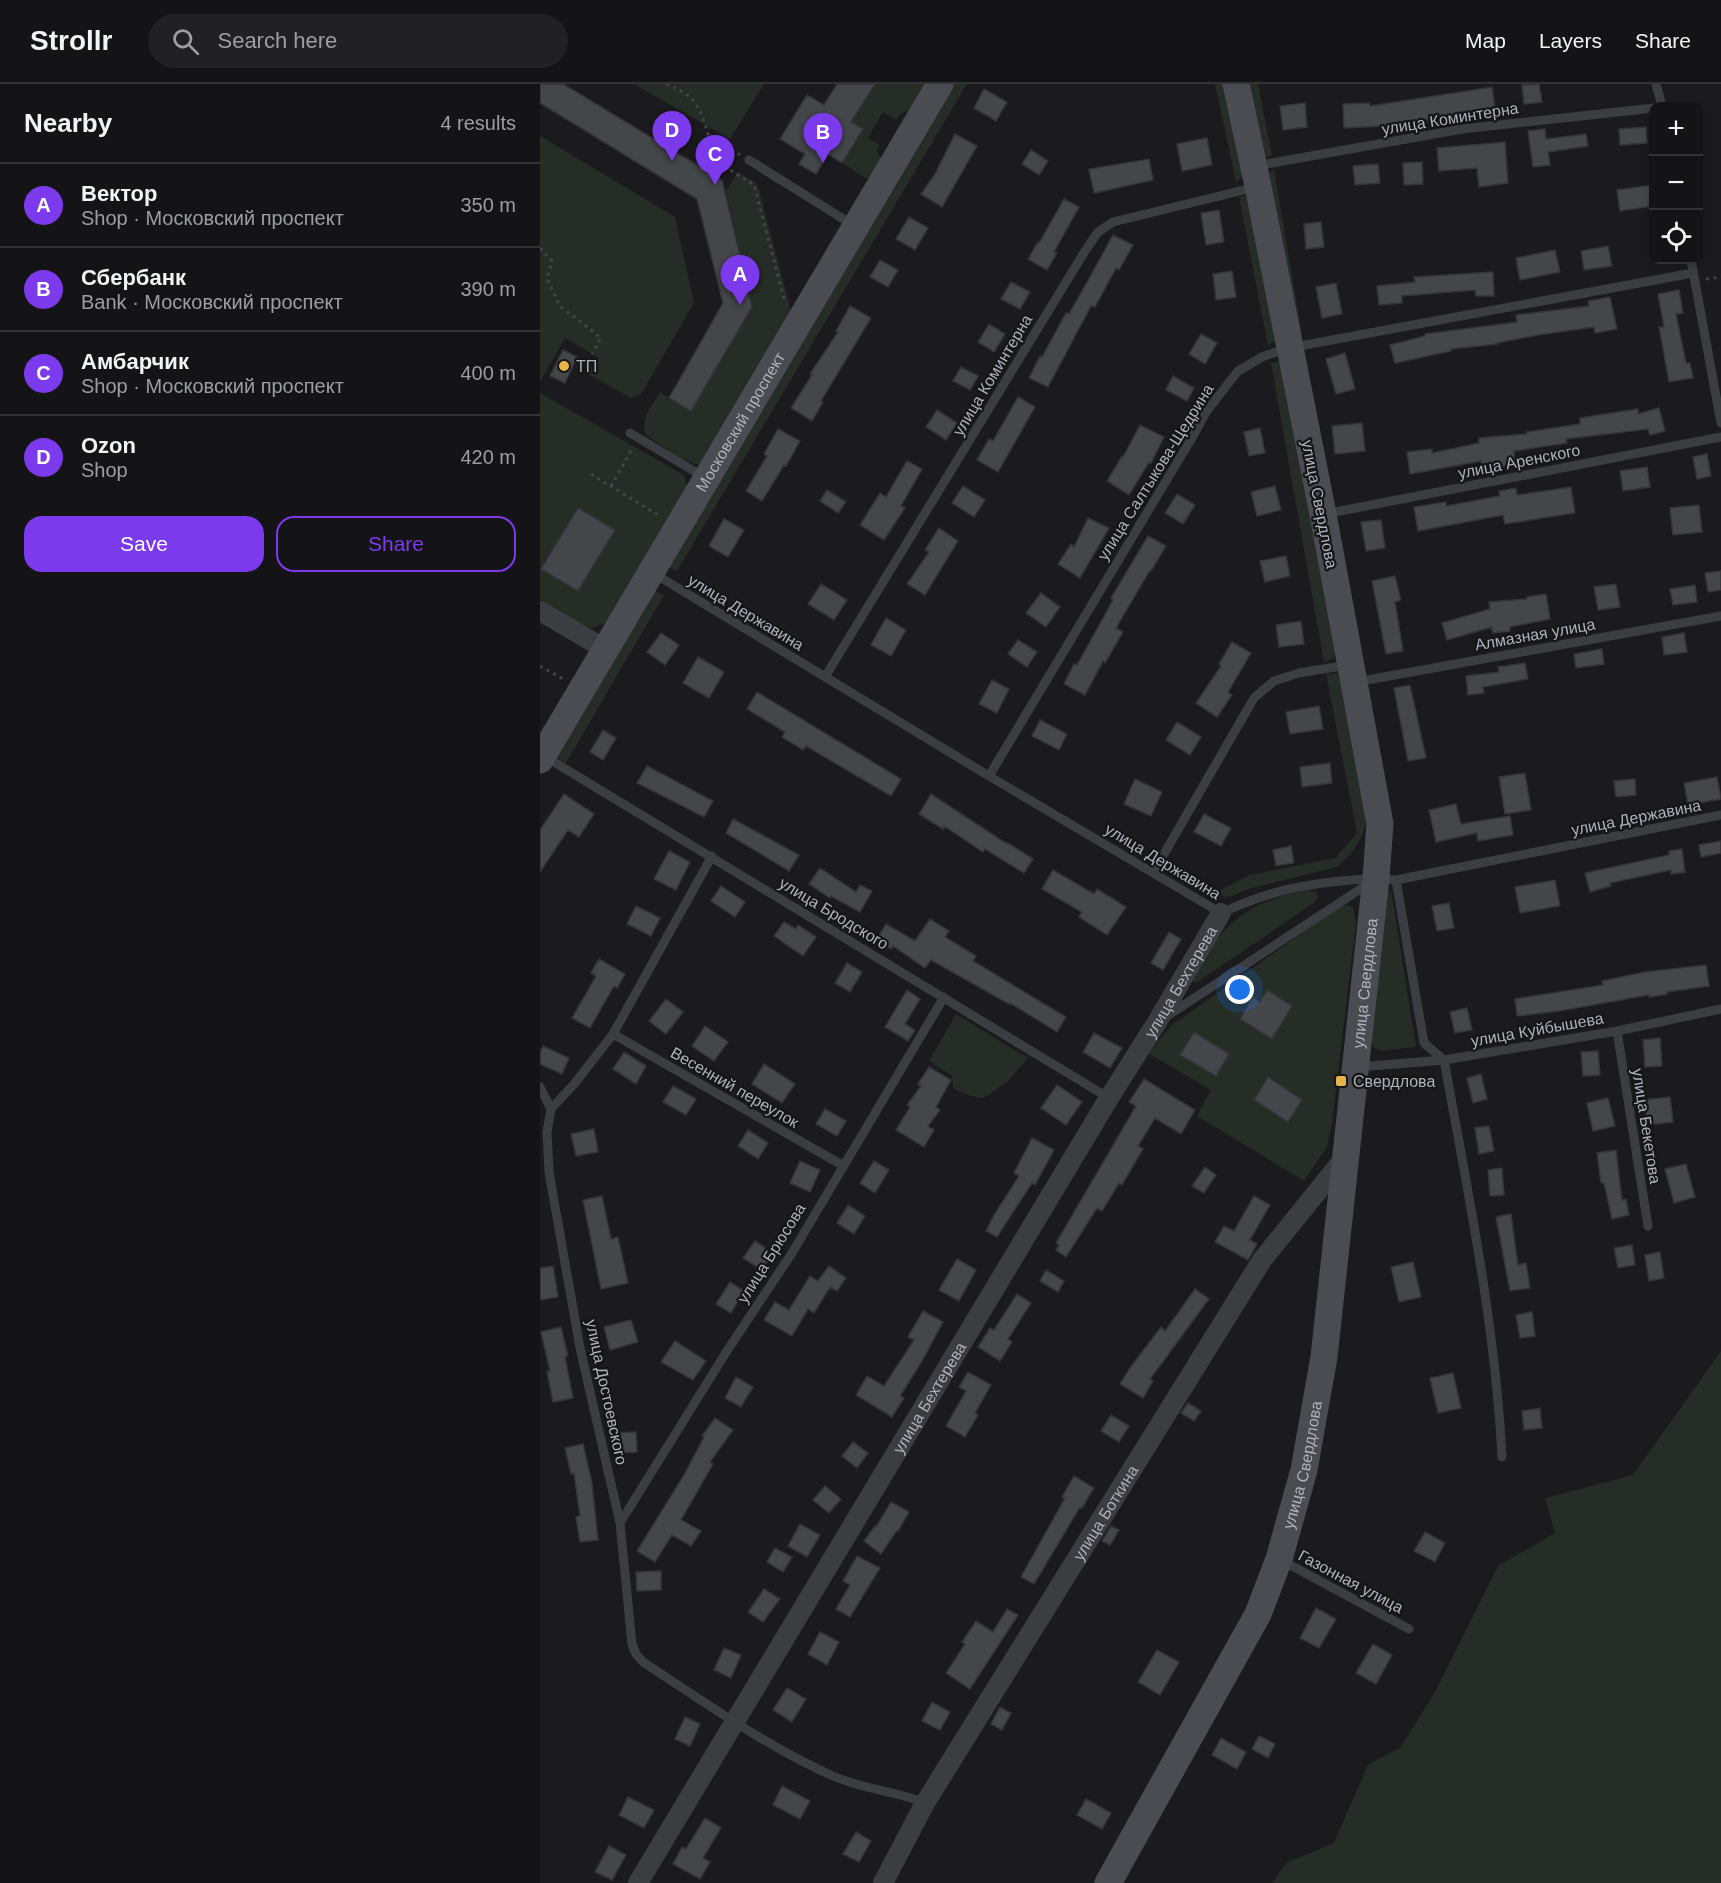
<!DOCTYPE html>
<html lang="en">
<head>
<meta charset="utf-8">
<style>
  body { margin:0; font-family:Arial,sans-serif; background:#212123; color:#f1f3f6 }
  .controls { position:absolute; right:18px; top:18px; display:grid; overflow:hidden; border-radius:12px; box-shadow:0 3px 9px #0003 }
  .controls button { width:54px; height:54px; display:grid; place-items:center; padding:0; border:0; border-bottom:2px solid #333335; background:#141416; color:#f1f3f6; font:30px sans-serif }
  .you { position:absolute; left:700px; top:906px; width:21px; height:21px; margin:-15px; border:4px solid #fff; border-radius:50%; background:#1a73e8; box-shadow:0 0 0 9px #1a73e833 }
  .badge { display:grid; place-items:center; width:39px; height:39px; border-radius:50%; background:#7c3aed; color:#fff; font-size:20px; font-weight:700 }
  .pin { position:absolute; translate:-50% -50px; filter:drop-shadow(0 2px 3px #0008) }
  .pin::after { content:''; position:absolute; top:32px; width:21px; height:18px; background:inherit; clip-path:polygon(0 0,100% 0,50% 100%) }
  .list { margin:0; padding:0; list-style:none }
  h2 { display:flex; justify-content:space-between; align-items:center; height:78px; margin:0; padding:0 24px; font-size:26px }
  h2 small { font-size:20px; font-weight:400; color:#9d9ea1 }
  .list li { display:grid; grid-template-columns:39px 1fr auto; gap:18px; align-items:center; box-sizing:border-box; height:84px; padding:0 24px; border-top:2px solid #333335 }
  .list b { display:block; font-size:22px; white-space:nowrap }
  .list p { margin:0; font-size:20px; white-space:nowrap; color:#9d9ea1 }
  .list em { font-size:20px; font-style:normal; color:#9d9ea1 }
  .actions { display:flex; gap:12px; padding:18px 24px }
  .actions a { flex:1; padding:14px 0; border:2px solid #7c3aed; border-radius:18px; text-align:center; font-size:21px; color:#7c3aed }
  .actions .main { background:#7c3aed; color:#fff }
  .icon { flex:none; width:33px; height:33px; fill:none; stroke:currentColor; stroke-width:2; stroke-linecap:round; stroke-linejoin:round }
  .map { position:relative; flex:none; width:1181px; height:1799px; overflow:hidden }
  header { display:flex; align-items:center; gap:36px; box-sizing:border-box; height:84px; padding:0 30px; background:#141416; border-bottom:2px solid #333335 }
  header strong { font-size:28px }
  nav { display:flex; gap:33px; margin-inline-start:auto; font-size:21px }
  .search { width:420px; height:54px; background:#212123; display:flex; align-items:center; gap:15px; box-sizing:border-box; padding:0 21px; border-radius:33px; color:#9d9ea1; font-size:22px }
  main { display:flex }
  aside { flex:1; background:#141416 }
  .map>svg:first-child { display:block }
  .green { fill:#252d26 }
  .building { fill:#45464a; stroke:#353539; stroke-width:1.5 }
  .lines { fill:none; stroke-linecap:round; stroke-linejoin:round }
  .path { stroke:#424448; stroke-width:3; stroke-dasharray:3 4.5; stroke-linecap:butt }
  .lane { stroke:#3c3d41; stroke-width:9 }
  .street { stroke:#3c3d41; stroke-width:20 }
  .secondary { stroke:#4a4c51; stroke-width:27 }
  .poi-dot { fill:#e8b447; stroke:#161518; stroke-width:2 }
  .labels { text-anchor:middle; stroke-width:4.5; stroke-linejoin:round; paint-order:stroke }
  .street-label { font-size:16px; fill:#aeb2bb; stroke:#161518 }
  .poi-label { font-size:16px; fill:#aeb2bb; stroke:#161518; text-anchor:start }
</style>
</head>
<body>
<header>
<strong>Strollr</strong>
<div class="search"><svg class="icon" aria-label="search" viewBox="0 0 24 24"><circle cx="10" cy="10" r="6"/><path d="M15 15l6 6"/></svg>Search here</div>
<nav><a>Map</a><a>Layers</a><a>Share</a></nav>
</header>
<main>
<aside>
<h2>Nearby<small>4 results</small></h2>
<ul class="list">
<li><span class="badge">A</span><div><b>Вектор</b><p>Shop · Московский проспект</p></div><em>350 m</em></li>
<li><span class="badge">B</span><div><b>Сбербанк</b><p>Bank · Московский проспект</p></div><em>390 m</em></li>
<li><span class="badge">C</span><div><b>Амбарчик</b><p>Shop · Московский проспект</p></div><em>400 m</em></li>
<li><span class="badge">D</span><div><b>Ozon</b><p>Shop</p></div><em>420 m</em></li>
</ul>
<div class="actions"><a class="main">Save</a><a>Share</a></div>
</aside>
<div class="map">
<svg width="1181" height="1799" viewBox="0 0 1181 1799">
  <rect width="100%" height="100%" fill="#1b1b1d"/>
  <!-- green -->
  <path class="green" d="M94,0H224L190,55Z
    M335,0H389L375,24L360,30L356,36L343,28L328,54L340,61L337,67L343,78L332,98L302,79L323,46L311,38Z
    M414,0H427L137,487L129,483L127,478Z
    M675,0H684L704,91L696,98Z
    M704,0H718L732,72L726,73L720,70Z
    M0,52L135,133L154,219L101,310L91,314L48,290L58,273L25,254L0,298Z
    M734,86L762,250L757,251L729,88Z
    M198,88L216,99L219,106L251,227L162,381C143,379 122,361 106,351C99,335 112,322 120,308L151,327L212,223L186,107Z
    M706,112L738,252L734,258L728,261L699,113Z
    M739,278L744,286L796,570L792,575L784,578L731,279Z
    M0,309L144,391L147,403L68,538L53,544L44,542L0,516Z
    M111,508H117L124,511L26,679L16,673Z
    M798,589L803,595L826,733L825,743L820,756L811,770L797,783L708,805L692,812L685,813L676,809L709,791L795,774L817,749L786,590Z
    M767,806L776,808L778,814L772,820L656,899L651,896C680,842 705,818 767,806Z
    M849,807L852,811L876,963L842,967L834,964L830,955L844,809Z
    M808,821L813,824L816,839L792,1039L787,1063L764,1097L657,1032L671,1006L608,969L631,942L800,822Z
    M416,930L488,974L467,998L444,1014L430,1012L413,1004L412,992L389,977Z
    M1181,1267V1799H732L746,1779L794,1759L828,1681L861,1663L897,1604L958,1482L1015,1449L1005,1414L1093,1391Z"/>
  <!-- building -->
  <path class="building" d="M0,0H23L182,96L212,223L151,327L129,314L183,219L157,115L0,19Z
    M297,0H335L311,38L323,45L302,79L288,70L276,90L259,80L265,70L240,55L267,11L284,21Z
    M999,0L1002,18L984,20L982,1Z
    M952,3L955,24L914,30L915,33L888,37L887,35L843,42L804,44L803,20L830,19V22Z
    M444,5L467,18L456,37L434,24Z
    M765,19L767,43L743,46L740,22Z
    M1106,43L1107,59L1080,61L1079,45Z
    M1005,45L1006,55L1046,50L1048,62L1008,68L1010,81L993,83L988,47Z
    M415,50L437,62L402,123L381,110L395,90Z
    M667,54L672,81L642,87L637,60Z
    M965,58L968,99L939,103L937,84L899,87L897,64Z
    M491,66L508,77L499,91L482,80Z
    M609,75L613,96L554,109L549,85Z
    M882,78L883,100L864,101L863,79Z
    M838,80L840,99L815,101L813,82Z
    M1113,101V122L1080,127L1077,106Z
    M524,115L539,123L514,168L517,169L507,186L488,175L498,158L499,159Z
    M679,126L684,158L666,161L661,129Z
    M369,133L388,144L375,166L356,155Z
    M781,138L784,163L766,165L764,140Z
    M573,151L593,161L579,186L576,184L555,223L551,222L508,303L489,294L500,272L502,273L526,229L529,230L551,191Z
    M1068,162L1072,182L1044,186L1041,167Z
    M1015,166L1020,188L980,196L976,174Z
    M340,176L358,186L348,203L330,193Z
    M692,187L696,213L676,216L673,190Z
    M953,188L954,212H936L935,206L862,212V219L839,221L837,202L875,198L874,193Z
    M471,198L490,208L480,225L461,215Z
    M796,199L802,230L782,234L776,203Z
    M1139,206L1143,229L1136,230L1146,279H1150L1153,294L1129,298L1119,243H1124L1118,210Z
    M1070,213L1077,245L1055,249L1054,243L998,251L957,259L958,260L911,265V267L855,279L850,261L885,252V250L977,238L976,231L1049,222L1048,217Z
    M310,222L331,234L281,317L283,318L272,337L251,324L272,291L270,290L298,248L296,247Z
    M449,240L465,250L454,268L438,258Z
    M661,250L677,259L665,280L649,270Z
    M23,266L37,273L25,299L10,292Z
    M805,269L815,305L796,310L786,275Z
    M421,283L438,292L430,306L413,297Z
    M633,292L654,304L647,317L626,306Z
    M478,313L495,323L458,388L437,376L449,355L453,357Z
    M1119,324L1125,347L1110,351L1108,345L1026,355L1027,359L974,367L975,381L942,384L941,377L870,390L867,368L892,365V369L939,359V354L987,350L986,348L1040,340V334L1098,325V330Z
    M397,326L417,339L406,356L386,343Z
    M822,339L825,367L795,370L792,342Z
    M600,341L624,353L611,379L609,378L589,411L567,397L582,372L583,373Z
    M720,344L725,369L709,372L704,348Z
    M238,345L260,357L246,382L244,381L222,417L206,407L227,372L224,370Z
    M1167,370L1171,392L1157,395L1153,373Z
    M367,377L382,385L361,422L365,424L344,456L320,441L340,409L346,413Z
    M1107,383L1110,403L1083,407L1080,387Z
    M423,402L445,416L434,433L412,419Z
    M735,402L741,426L717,432L711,408Z
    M1031,403L1035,429L965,440L963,431L878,447L874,423L906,418V422L960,412L959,407L976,404L977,411Z
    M287,406L306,418L298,429L280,417Z
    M637,410L655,421L643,440L625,429Z
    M1159,421L1162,448L1133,451L1130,424Z
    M38,424L75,446L38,507L1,485Z
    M548,434L569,444L540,494L518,480L531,460L534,463Z
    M184,435L204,446L188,473L169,462Z
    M841,436L845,464L826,467L821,438Z
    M399,444L418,457L385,511L367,500L389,468L385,466Z
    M608,452L626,462L611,487L610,486L576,544L583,548L565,579L563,577L545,611L524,600L534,580L537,581L573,516L571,514Z
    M746,472L750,492L725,498L720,477Z
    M1181,487V506L1168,508L1165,489Z
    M855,492L861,516L855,518L863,567L846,570L832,497Z
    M281,500L307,516L294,536L268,520Z
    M1076,500L1080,523L1058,526L1054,503Z
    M1155,501L1157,518L1133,521L1130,505Z
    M501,509L520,523L506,543L486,529Z
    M1006,510L1010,535L970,543V547L952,549V543L907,556L902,539L950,525L949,518L987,515V513Z
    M346,534L366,546L351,572L331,561Z
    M761,537L764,560L739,563L736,541Z
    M121,549L139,561L125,581L107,568Z
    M1144,549L1147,568L1124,571L1122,553Z
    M478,556L497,568L487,583L468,570Z
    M692,558L711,569L688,608L692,611L677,633L656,619L681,582L679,580Z
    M1062,565L1064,580L1036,584L1034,570Z
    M158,573L184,588L169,614L143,599Z
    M985,579L988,595L943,603L944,609L928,611L926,592L959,588L958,583Z
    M452,596L469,605L457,629L439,620Z
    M870,601L886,674L868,677L854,604Z
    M217,608L361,695L351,712L266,662L263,666L242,653L245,648L207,625Z
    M779,622L783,645L750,650L746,628Z
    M500,636L527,650L519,666L492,652Z
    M637,638L661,653L650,671L626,656Z
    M63,646L76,654L63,676L50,668Z
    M790,679L792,699L762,703L760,683Z
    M107,682L173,717L164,733L97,699Z
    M985,689L991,726L965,730L959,693Z
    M1177,693L1181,715L1148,721L1144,699Z
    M595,695L622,708L611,732L584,720Z
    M1095,695L1096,711L1076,713L1074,697Z
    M24,710L54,730L39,753L28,746L0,788V746Z
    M391,710L467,760L468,759L493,775L484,789L445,765L443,768L404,742L403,745L379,730Z
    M916,720L921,740L970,732L973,751L938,757L937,749L896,758L889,726Z
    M664,730L691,744L681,762L654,748Z
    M193,735L259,771L249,787L186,749Z
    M1181,757V769L1161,773L1159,761Z
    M751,762L754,779L736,782L733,766Z
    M1142,765L1145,788L1131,790V786L1070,799L1071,802L1050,808L1045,789L1129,771V767Z
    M129,767L150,778L136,806L114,795Z
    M280,784L316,808L320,801L332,807L320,828L291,812L290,814L269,800Z
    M513,786L554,810L557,805L586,823L567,851L539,833L542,828L502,805Z
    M1015,796L1020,822L980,829L975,803Z
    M181,802L205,818L195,833L171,817Z
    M909,819L914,844L897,847L892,822Z
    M96,822L120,834L111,852L87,840Z
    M390,835L409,847L405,853L436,872L433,877L526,933L517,948L470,919L469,920L391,876L385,884L353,862L351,865L336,856L346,840L375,857Z
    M244,838L256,845L258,841L276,853L263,872L234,852Z
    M629,848L641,855L623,886L611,879Z
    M59,875L85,890L77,904L74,902L50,944L32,934L56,892L51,889Z
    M307,879L322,888L310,908L295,899Z
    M1166,881L1169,902L1127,908V910L1109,913V911L1019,927L977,932L975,915L1063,901L1062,897L1105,888Z
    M367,906L380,915L365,940L375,946L368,957L345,943Z
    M727,906L752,922L732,955L700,935L713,913L720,918Z
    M126,915L143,928L126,950L109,937Z
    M927,924L932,946L915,949L910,928Z
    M165,942L188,958L174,977L152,962Z
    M654,948L689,970L676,992L640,971Z
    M554,949L582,964L570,984L543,968Z
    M1120,954L1122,982L1105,983L1103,956Z
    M3,962L29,974L22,990L0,980V969Z
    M1058,967L1060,991L1043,992L1041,968Z
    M84,968L106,982L96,1000L73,985Z
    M224,980L255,1000L242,1019L212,1000Z
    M389,983L411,996L396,1023L400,1026L388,1042L394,1046L384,1063L356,1046L370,1023L367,1021L381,1002L378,1000Z
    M941,990L947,1015L933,1019L927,994Z
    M728,993L762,1016L748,1038L714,1016Z
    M604,995L655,1026L641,1050L615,1034L598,1062L603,1065L582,1101L579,1099L562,1127L557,1124L526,1173L516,1166L519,1161L516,1159L596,1022L589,1018Z
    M517,1001L542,1018L526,1041L501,1024Z
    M133,1002L156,1015L146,1031L123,1018Z
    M1130,1013L1133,1038L1108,1041L1104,1016Z
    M1068,1014L1075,1042L1053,1047L1047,1019Z
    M285,1025L306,1037L297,1052L276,1040Z
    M949,1042L954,1067L939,1070L935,1044Z
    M54,1045L58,1068L36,1072L31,1050Z
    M208,1046L228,1059L218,1075L198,1062Z
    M492,1054L514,1066L495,1101L492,1099L457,1153L446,1147L454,1131L479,1092L474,1089Z
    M1076,1066L1082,1116L1086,1115L1089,1131L1072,1135L1064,1099H1061L1057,1069Z
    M260,1077L280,1086L270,1108L250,1099Z
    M334,1077L349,1086L335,1109L320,1099Z
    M1146,1080L1155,1113L1134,1119L1125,1085Z
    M665,1083L676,1091L664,1109L652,1102Z
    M962,1084L964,1111L950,1112L948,1086Z
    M62,1112L71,1155L78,1153L88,1199L61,1205L43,1116Z
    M714,1112L730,1121L710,1156L717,1160L708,1176L675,1158L684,1142L694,1147Z
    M308,1121L325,1132L314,1150L297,1139Z
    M971,1130L978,1181L986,1179L990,1204L970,1207L956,1133Z
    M215,1157L233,1169L222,1186L203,1174Z
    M1092,1161L1095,1181L1078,1184L1074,1164Z
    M1120,1168L1124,1194L1109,1197L1105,1171Z
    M417,1175L436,1186L419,1217L399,1206Z
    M873,1178L881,1213L859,1218L851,1183Z
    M13,1182L18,1213L0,1216V1184Z
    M289,1182L306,1194L297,1207L290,1203L274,1229L268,1225L252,1252L224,1236L235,1218L249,1226L270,1192L278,1197Z
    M506,1186L524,1197L518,1208L500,1197Z
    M190,1198L204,1207L191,1229L176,1220Z
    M655,1205L669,1215L610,1295L613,1297L603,1314L580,1300L590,1284L621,1243L625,1247Z
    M477,1210L491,1219L468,1255L472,1258L460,1277L438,1263L450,1244L454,1246Z
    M383,1227L403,1238L382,1277L360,1312L364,1314L352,1333L316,1311L327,1292L344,1302L374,1256L368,1253Z
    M992,1228L995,1252L980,1254L976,1231Z
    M91,1236L98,1258L70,1266L64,1243Z
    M21,1243L28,1272L25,1273L33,1314L13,1318L7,1287H10L1,1248Z
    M135,1257L166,1277L153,1296L121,1278Z
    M428,1288L451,1301L435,1329L438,1331L425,1353L406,1342L426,1307L419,1303Z
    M913,1289L921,1324L898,1329L890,1294Z
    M196,1293L213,1303L201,1323L185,1314Z
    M648,1319L661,1327L654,1337L641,1329Z
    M1000,1324L1002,1344L984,1346L982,1327Z
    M571,1331L589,1342L579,1358L561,1347Z
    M175,1334L193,1346L170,1378L173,1380L141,1436L161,1447L151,1462L132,1451L115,1478L97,1467L144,1391L164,1353L162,1352Z
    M96,1348L97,1368L74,1369L73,1349Z
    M313,1358L328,1369L317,1384L302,1372Z
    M43,1360L52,1399L58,1456L40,1458L36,1433L40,1432L34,1389L31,1390L25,1364Z
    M534,1392L554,1404L542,1424L540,1423L494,1500L481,1493L525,1414L522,1413Z
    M285,1402L301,1415L289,1429L273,1416Z
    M351,1418L369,1428L358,1447L357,1446L341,1470L324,1457L335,1442L336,1443Z
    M260,1440L280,1451L267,1473L248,1462Z
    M571,1442L579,1446L570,1461L562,1457Z
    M885,1448L905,1459L895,1478L874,1467Z
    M235,1464L252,1473L243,1488L227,1478Z
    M317,1472L340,1484L310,1533L296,1525L310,1501L303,1497Z
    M121,1487V1506L97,1507L96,1488Z
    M224,1505L240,1515L223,1538L208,1528Z
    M776,1524L796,1535L779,1564L760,1554Z
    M467,1525L478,1531L430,1605L406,1589L425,1560L422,1558L436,1537L453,1548Z
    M280,1548L299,1558L287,1581L268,1570Z
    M833,1560L852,1571L836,1600L816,1589Z
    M184,1564L201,1571L191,1594L174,1586Z
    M617,1566L639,1578L620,1611L598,1598Z
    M247,1604L266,1615L252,1638L233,1626Z
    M392,1618L410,1628L400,1646L382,1637Z
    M460,1623L471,1629L462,1646L451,1640Z
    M145,1633L160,1640L150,1662L135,1655Z
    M719,1652L735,1660L728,1674L712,1665Z
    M681,1654L706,1668L697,1685L672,1671Z
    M242,1702L270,1717L260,1735L233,1721Z
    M88,1713L114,1726L104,1744L79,1731Z
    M546,1715L571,1729L562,1745L537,1731Z
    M165,1734L181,1744L163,1774L170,1778L160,1795L133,1780L142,1763L146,1765Z
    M316,1748L331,1757L319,1778L303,1770Z
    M69,1762L86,1771L72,1796L55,1788Z"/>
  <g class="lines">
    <!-- path -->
    <path class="path" d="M126,0C158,13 159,22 169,53L200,71
      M184,82L214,101L245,218
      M0,164L12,177L7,195L20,222L61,254L52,270
      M1166,195L1181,193
      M51,390L121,433
      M71,402L92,365
      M0,582L23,595"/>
    <!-- lane -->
    <path class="lane" d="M1116,0L1122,22
      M209,76L313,141
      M715,82L922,45L1114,24
      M1151,176L1181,339
      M90,349L164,393
      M785,430L1181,353
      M113,489L449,692L681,829C725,809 753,802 801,797C820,795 837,794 856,796L1181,731
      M285,593L545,167L558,148L573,138L716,103
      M816,598L1181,532
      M4,672L569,1014
      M449,692L653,352L666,328L698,287L724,272L749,264L1153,189
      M172,772L73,950L35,999L11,1025L7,1048L9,1088L40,1264L80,1439L92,1560L96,1570L103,1578C163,1617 227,1663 293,1692C322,1705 355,1707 385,1719
      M613,789L714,614L734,597L759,589L808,581
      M856,796L884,959L904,976C928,1108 955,1239 962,1373
      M624,934L831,798
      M1077,947L1108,1142
      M73,950L302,1081
      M818,983L904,976L1077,947L1181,925
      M0,1003L11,1025
      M80,1439L185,1270L252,1169L404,913
      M741,1476L869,1545"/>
    <!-- street -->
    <g class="street">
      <path d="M0,527L65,565"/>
      <path id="s1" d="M98,1799L569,1014L617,938L681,829"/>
      <path id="s2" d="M343,1799L385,1719L722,1176L806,1072"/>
    </g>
    <!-- secondary -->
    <g class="secondary">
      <path id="s3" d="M0,676L400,0"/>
      <path id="s4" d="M568,1799L718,1530L739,1475L764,1386L784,1273L836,794L840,740L783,430L718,102L696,0"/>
    </g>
  </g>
  <!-- markers -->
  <g class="poi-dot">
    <circle cx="24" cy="282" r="6"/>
    <rect x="795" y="991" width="12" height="12" rx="3"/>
  </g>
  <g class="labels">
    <!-- street labels -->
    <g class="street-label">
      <text transform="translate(910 34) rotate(-9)" y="6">улица Коминтерна</text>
      <text transform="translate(452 291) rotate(-59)" y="6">улица Коминтерна</text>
      <text dy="6" stroke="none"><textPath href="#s3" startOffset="393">Московский проспект</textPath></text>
      <text transform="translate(979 377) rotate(-11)" y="6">улица Аренского</text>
      <text transform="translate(615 388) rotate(-58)" y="6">улица Салтыкова-Щедрина</text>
      <text transform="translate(780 420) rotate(79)" y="6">улица Свердлова</text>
      <text transform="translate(206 528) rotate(31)" y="6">улица Державина</text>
      <text transform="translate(995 550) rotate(-10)" y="6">Алмазная улица</text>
      <text transform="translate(1096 733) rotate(-11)" y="6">улица Державина</text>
      <text transform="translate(623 777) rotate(31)" y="6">улица Державина</text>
      <text transform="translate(294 829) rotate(31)" y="6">улица Бродского</text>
      <text dy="6" stroke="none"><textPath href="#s1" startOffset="1052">улица Бехтерева</textPath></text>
      <text dy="6" stroke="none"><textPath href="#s4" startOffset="950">улица Свердлова</textPath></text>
      <text transform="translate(997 945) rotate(-10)" y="6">улица Куйбышева</text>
      <text transform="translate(195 1003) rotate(30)" y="6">Весенний переулок</text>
      <text transform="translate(1107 1042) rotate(81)" y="6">улица Бекетова</text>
      <text transform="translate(231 1169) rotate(-58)" y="6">улица Брюсова</text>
      <text transform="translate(67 1308) rotate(78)" y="6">улица Достоевского</text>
      <text dy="6" stroke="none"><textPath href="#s1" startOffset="566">улица Бехтерева</textPath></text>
      <text dy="6" stroke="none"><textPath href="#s4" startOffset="464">улица Свердлова</textPath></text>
      <text dy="6" stroke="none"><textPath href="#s2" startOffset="432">улица Боткина</textPath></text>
      <text transform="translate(811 1497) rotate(28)" y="6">Газонная улица</text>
    </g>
    <!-- poi labels -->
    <g class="poi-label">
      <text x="36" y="288">ТП</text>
      <text x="813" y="1003">Свердлова</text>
    </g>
  </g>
</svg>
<div class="controls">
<button>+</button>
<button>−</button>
<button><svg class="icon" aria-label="locate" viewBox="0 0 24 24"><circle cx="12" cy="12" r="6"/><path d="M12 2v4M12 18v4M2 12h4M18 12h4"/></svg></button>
</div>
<div class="you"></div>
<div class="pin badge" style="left:200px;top:221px">A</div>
<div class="pin badge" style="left:283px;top:79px">B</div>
<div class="pin badge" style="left:175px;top:101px">C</div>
<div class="pin badge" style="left:132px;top:77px">D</div>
</div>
</main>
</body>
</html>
